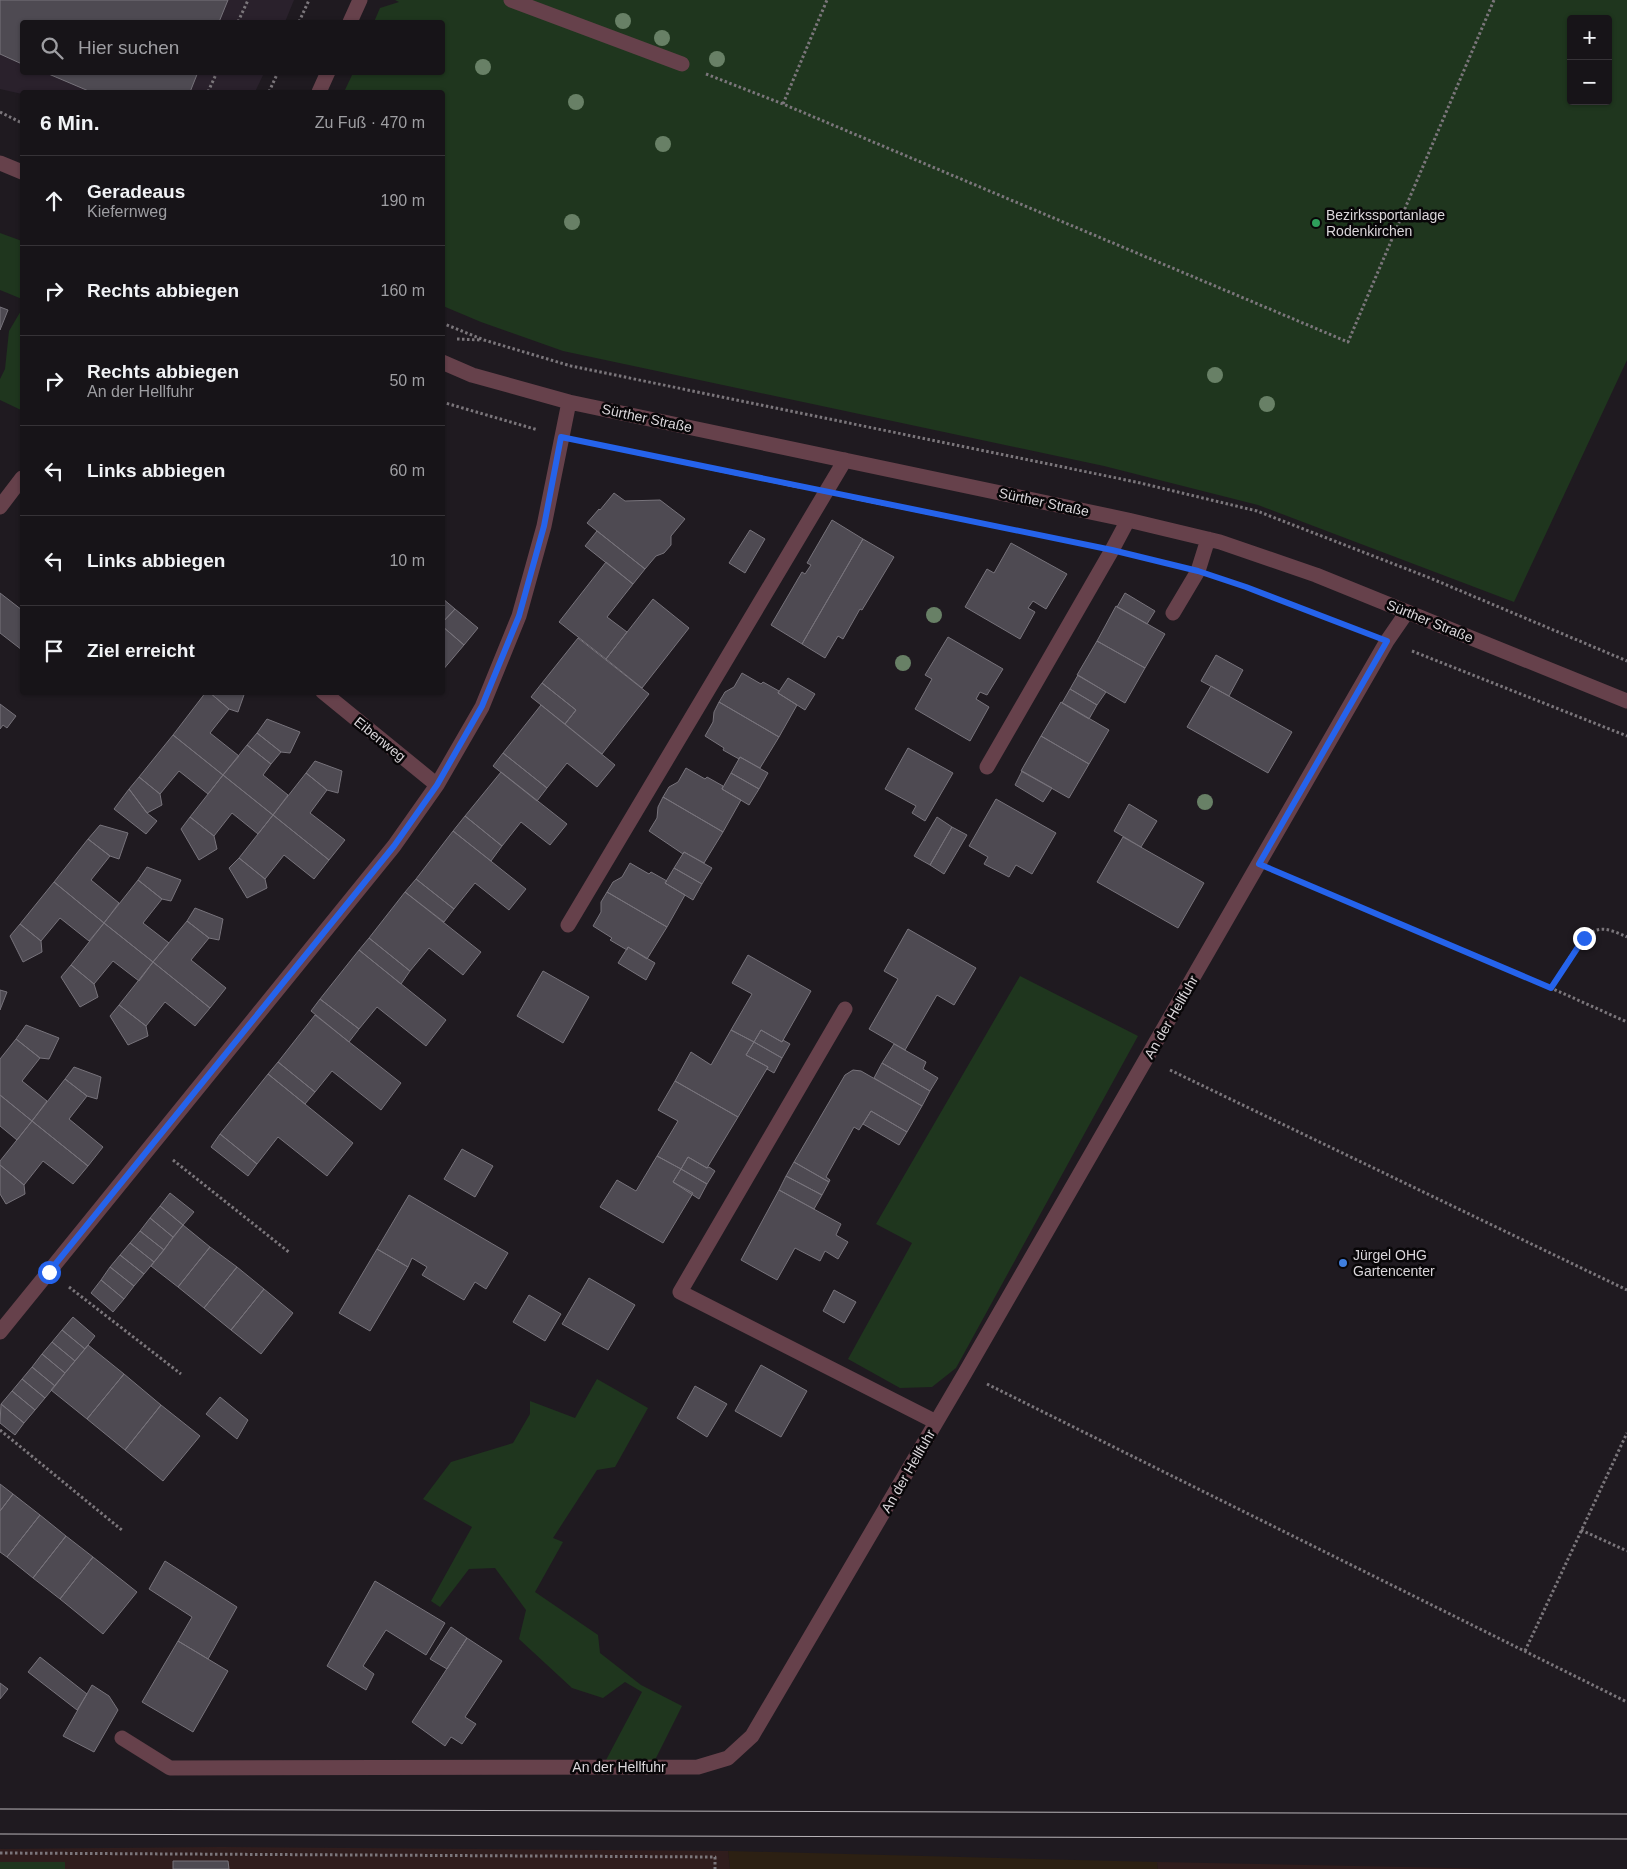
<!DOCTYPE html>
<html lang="de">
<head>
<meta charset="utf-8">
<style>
  body { margin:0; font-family:Helvetica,sans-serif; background:#201d21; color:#f1f3f6 }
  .controls { position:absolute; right:15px; top:15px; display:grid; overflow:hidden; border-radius:5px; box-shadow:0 1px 4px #0004 }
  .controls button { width:45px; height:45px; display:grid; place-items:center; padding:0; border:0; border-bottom:1px solid #363337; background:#171418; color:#f1f3f6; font:25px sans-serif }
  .stop { position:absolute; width:15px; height:15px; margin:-11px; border:4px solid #2563eb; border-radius:50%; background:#fff }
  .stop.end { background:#2563eb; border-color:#fff; box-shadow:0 1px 5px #0008 }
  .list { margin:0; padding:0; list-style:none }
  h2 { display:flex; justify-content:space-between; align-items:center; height:65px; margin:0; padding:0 20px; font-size:21px }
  h2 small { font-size:16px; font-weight:400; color:#9e9ea2 }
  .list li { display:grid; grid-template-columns:32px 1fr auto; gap:15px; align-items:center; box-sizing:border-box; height:90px; padding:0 20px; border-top:1px solid #363337 }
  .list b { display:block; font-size:19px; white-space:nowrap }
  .list p { margin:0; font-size:16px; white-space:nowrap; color:#9e9ea2 }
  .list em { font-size:16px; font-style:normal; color:#9e9ea2 }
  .icon { flex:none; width:28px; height:28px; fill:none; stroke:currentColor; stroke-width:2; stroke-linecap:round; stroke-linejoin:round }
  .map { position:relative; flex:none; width:1627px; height:1869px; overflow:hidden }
  .search { position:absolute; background:#171418; box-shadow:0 1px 4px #0004; left:20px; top:20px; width:425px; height:55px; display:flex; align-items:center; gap:12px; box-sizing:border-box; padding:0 18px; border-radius:5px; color:#9e9ea2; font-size:19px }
  .panel { position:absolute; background:#171418; box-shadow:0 1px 4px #0004; left:20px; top:90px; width:425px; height:605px; border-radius:5px }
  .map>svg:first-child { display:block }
  .commercial { fill:#2c2013 }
  .industrial { fill:#301d1d }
  .built { fill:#2a212c }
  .green { fill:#1f361e; fill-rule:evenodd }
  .building { fill:#4e4a52; stroke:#77737b }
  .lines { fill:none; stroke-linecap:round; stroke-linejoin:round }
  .path { stroke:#7b767b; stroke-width:3; stroke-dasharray:2.5 2.5; stroke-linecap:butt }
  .minor { stroke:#66414b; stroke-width:15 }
  .tram { stroke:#b8b4b8; stroke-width:1 }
  .tree { fill:#688066 }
  .route { stroke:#2563eb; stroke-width:6 }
  .leisure-dot { fill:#2e9e5b; stroke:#080608; stroke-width:2 }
  .shop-dot { fill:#3f7fe0; stroke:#080608; stroke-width:2 }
  .labels { text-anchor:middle; stroke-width:5; stroke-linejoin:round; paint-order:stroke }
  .poi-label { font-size:14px; fill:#dbd7db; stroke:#080608; text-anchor:start }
  .street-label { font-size:14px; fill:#dbd7db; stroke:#080608 }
</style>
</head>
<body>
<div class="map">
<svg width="1627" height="1869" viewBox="0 0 1627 1869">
  <rect width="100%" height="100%" fill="#1f1a20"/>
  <!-- commercial -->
  <path class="commercial" d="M728,1851L1157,1862L1158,1869H730Z"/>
  <!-- industrial -->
  <path class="industrial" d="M221,1847L728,1851L730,1869H0V1849Z
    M1157,1862L1501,1869H1158Z"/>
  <!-- built -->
  <path class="built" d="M0,0H294L285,22H22V72L264,73L255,92H22V94L0,89Z"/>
  <!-- green -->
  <path class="green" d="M395,0H1627V360L1514,602L1258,505L1104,466L563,351L481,322L443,306L442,92H344L353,73L442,72V22H374L380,8L399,2ZM1571,19H1608V101H1571Z
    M0,233L22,241V299L0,290Z
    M22,309V407L21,410L0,400V379L5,369L9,331Z
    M1020,976L1138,1036L956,1368L932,1387L900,1388L848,1359L912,1243L876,1224Z
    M597,1379L648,1408L615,1467L597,1470L553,1538L563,1542L535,1592L598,1635L600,1653L641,1685L682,1706L653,1764L605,1762L642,1692L625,1682L603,1698L572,1688L519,1639L526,1610L495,1568L469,1569L440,1607L431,1601L472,1527L423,1499L451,1462L513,1443L530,1414V1401L575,1418Z
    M0,1862H65V1869H0Z"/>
  <!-- building -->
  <path class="building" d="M0,0H228L219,22H22V64L0,54Z
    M44,72H198L190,92H91Z
    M0,307L8,310L0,330Z
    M614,493L625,501L660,500L685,519L671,536V545L664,553L656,556L645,569L587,523L599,509L600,510Z
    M832,520L863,539L802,644L771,625L802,572L805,574L811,565L807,563Z
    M750,530L765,539L745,573L729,563Z
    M597,531L645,569L633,584L585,546Z
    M863,539L894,557L862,610L860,609L843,639L838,636L825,658L802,644Z
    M1011,543L1067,574L1046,609L1033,601L1028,608L1035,612L1020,639L965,607L987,569L994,573Z
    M606,562L633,584L607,617L627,632L606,659L559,622Z
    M0,593L22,610V650L0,633Z
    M1125,593L1155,611L1147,624L1117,607Z
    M442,598L455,609L442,623Z
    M653,599L689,628L642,688L606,659Z
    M1116,606L1165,634L1145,668L1097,641Z
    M455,609L478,628L464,645L442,626V623Z
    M442,626L464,645L442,671Z
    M948,637L1003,669L987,695L980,692L976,699L989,707L970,741L915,709L932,679L925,675Z
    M578,638L649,694L602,754L565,724L576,710L542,683Z
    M1097,641L1145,668L1125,703L1077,675Z
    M1216,655L1243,670L1229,696L1201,681Z
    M742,673L761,684L763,682L779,691L778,693L797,705L779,737L719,702L725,692L734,687Z
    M1078,675L1106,692L1097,705L1070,689Z
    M788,678L815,694L805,710L778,693Z
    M542,683L576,710L565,724L531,697Z
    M1211,686L1292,732L1268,773L1187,727Z
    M1070,689L1097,705L1089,719L1062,703Z
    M206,692H209L229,709L210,733L239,756L223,775L173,735Z
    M209,692H245L238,712L229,709Z
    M719,702L779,737L760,768L740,757L739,759L723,750L724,748L705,736L713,722L714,712Z
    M1061,702L1109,730L1089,764L1041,736Z
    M0,704L16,716L7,728L3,725L0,729Z
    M541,705L615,765L597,787L567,763L547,788L503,753Z
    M267,719L300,732L290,753L281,752L257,733Z
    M257,733L281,752L271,764L247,745Z
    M173,735L223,775L208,794L179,771L160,794L139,777Z
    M1041,736L1089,764L1069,798L1021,771Z
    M247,745L271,764L263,775L288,795L273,815L223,775Z
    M908,748L953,773L925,821L912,813L916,806L885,789Z
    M503,753L547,788L537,801L493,766Z
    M740,757L768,773L759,789L731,773Z
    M315,761L342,771L338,793L327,790L306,773Z
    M686,768L705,779L707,777L723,786L722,789L741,800L723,832L663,797L669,787L678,782Z
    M1022,771L1052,788L1043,802L1015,785Z
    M501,772L567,824L550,845L521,822L502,846L465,816Z
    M306,773L327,790L310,813L345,840L329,860L273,815Z
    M731,773L759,789L749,805L722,789Z
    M223,775L273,815L258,834L232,813L214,836L190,817Z
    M139,777L160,794L162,805L147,813L129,789Z
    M129,789L147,813L157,821L146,834L114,809Z
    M663,797L723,832L704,863L684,852L683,854L649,831L657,818L658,807Z
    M996,799L1056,833L1032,874L1016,865L1009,877L984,864L988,857L969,846Z
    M1129,804L1157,821L1141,847L1114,831Z
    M273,815L329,860L314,879L284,855L265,879L239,858Z
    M465,816L502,846L491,861L453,831Z
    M190,817L214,836L217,849L199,860L181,829Z
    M937,817L952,827L930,865L914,856Z
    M100,825L128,833L119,859L110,856L88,839Z
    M952,827L967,835L944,874L930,865Z
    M453,831L526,889L509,910L475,883L454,909L416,879Z
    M1123,837L1204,883L1178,928L1097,882Z
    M88,839L110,856L91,880L119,903L104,923L54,882Z
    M684,852L712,868L702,884L674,868Z
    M239,858L265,879L267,888L247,898L229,868Z
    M630,863L649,874L651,872L667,881L665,883L685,895L667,927L607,892L613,882L622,877Z
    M147,867L181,880L171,901L162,899L138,880Z
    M674,868L702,884L693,900L665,883Z
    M416,879L454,909L444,922L405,892Z
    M138,880L162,899L143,923L169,943L153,962L104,923Z
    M54,882L104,923L89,941L60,918L41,941L20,924Z
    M405,892L481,952L463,975L429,948L410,971L369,938Z
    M607,892L667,927L647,959L628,947L627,950L610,940L612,938L593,926L601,912V902Z
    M195,908L223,919L219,940L209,938L187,921Z
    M187,921L209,938L191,960L226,988L210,1008L153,962Z
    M104,923L153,962L139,981L113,961L94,984L71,965Z
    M20,924L41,941L42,952L23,962L10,936Z
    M908,929L976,968L954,1005L937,995L905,1050L869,1029L898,979L884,971Z
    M369,938L410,971L401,984L359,950Z
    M628,947L655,963L646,980L618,963Z
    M359,950L446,1020L426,1046L377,1007L359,1029L320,999Z
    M748,955L811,991L782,1042L761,1030L754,1042L731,1030L752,994L732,983Z
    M153,962L210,1008L195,1026L165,1002L146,1026L119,1005Z
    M71,965L94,984L98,997L80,1007L61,977Z
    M543,971L589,997L563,1043L517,1016Z
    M0,990L7,992L0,1010Z
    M320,999L359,1029L349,1042L311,1011Z
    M119,1005L146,1026L148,1036L128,1045L110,1016Z
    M315,1015L401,1083L381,1110L332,1071L315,1092L278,1062Z
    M26,1025L59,1038L49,1059L40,1058L16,1039Z
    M731,1030L754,1042L746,1055L768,1067L738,1117L675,1081L691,1052L711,1065Z
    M761,1030L782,1042L783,1040L790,1044L782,1058L754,1042Z
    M16,1039L40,1058L22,1081L47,1101L32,1121L0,1095V1059Z
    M754,1042L782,1058L774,1073L767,1069L768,1067L746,1055Z
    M894,1044L926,1062L923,1069L938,1078L930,1091L882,1063Z
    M278,1062L315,1092L305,1104L268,1074Z
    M882,1063L930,1091L922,1106L874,1078Z
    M74,1067L101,1077L97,1099L87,1096L65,1079Z
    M853,1070L861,1071L922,1106L907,1132L871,1111L859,1130L854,1127L826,1177L830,1180L829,1182L794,1162L845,1075Z
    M268,1074L353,1143L327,1176L278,1137L257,1164L220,1134Z
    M65,1079L87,1096L69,1119L103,1147L88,1166L32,1121Z
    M675,1081L738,1117L707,1168L688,1157L681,1169L657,1156L678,1121L658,1110Z
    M0,1095L32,1121L17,1140L0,1126Z
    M871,1111L907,1132L899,1145L863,1124Z
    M32,1121L88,1166L73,1184L43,1161L24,1185L0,1165V1161Z
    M220,1134L257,1164L248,1176L211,1147Z
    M462,1149L493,1166L475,1197L444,1179Z
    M657,1156L681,1169L673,1182L693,1193L663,1243L600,1207L617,1180L636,1191Z
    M688,1157L707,1168L709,1167L715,1171L707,1184L681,1169Z
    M794,1162L829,1182L822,1195L786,1176Z
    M0,1165L24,1185L25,1194L6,1204L0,1194Z
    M681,1169L707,1184L699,1199L673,1182Z
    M786,1176L822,1195L814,1209L779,1190Z
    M779,1190L841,1224L836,1235L848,1242L838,1259L825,1251L820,1261L795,1248L777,1280L741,1260Z
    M170,1193L194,1212L183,1225L160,1206Z
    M409,1195L508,1253L486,1289L475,1282L464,1300L422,1275L427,1267L412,1258L408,1267L377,1249Z
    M160,1206L183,1225L173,1237L150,1218Z
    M150,1218L173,1237L164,1250L140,1231Z
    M183,1225L210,1247L178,1287L151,1266Z
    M140,1231L164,1250L154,1262L130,1243Z
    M130,1243L154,1262L144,1274L120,1255Z
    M210,1247L237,1267L204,1308L178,1287Z
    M377,1249L408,1267L370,1331L339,1313Z
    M120,1255L144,1274L134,1286L110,1267Z
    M110,1267L134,1286L124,1299L101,1280Z
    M237,1267L264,1289L231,1330L204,1308Z
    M589,1278L635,1305L608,1350L562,1324Z
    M101,1280L124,1299L113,1312L91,1293Z
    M264,1289L293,1313L261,1354L231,1330Z
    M834,1290L856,1302L844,1323L823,1311Z
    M529,1295L561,1314L545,1341L513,1322Z
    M73,1317L95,1336L85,1349L62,1330Z
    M62,1330L85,1349L75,1361L52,1342Z
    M52,1342L75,1361L65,1373L42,1354Z
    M88,1345L124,1374L87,1419L51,1390Z
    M42,1354L65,1373L55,1386L32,1367Z
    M761,1365L807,1391L781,1437L735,1411Z
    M32,1367L55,1386L45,1398L22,1379Z
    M124,1374L161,1405L125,1450L87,1419Z
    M22,1379L45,1398L35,1410L12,1391Z
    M695,1386L727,1404L707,1437L677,1418Z
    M12,1391L35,1410L24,1423L1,1404Z
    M220,1397L248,1420L237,1439L206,1414Z
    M1,1404L24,1423L15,1435L0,1423Z
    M161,1405L200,1436L163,1481L125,1450Z
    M0,1484L13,1494L0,1511Z
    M13,1494L40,1515L7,1557L0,1552V1511Z
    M40,1515L66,1536L33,1578L7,1557Z
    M66,1536L93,1557L60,1599L33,1578Z
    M93,1557L137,1592L103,1634L60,1599Z
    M165,1561L237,1607L208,1659L178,1641L192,1617L149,1589Z
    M375,1581L445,1623L426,1655L386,1630L363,1666L374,1674L366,1690L327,1666Z
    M451,1627L467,1638L447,1669L430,1659Z
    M467,1638L502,1661L465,1717L476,1724L462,1744L451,1737L445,1746L412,1722Z
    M178,1641L228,1671L193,1732L142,1702Z
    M40,1657L87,1694L77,1710L28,1672Z
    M0,1683L8,1689L0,1699Z
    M92,1685L109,1696L118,1710L94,1752L63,1736Z
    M173,1861H228L229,1869H173Z"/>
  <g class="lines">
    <!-- path -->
    <path class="path" d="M238,22L248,0
      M299,22L309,0
      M706,74L783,104L1348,342L1494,0
      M208,92L217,72
      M269,92L278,72
      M783,104L827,0
      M0,112L22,123
      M442,323L484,340L571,366L1136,482L1257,511L1430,578L1627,661
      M457,339L481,340
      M442,402L538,430
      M587,443L799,487
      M852,498L1086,545
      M1138,557L1171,565
      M1223,579L1362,632
      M1412,651L1627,736
      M1283,874L1551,988L1627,1022
      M1551,988C1561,973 1580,934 1597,930C1606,927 1618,933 1627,937
      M1170,1070L1627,1290
      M173,1160L290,1253
      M69,1287L181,1374
      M987,1384L1627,1702
      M0,1430L123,1531
      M1581,1530L1627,1551
      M1525,1651L1627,1433
      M0,1853L715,1857V1869"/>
    <!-- minor -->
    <path class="minor" d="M511,0L682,64
      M350,22L360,0
      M319,92L328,72
      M0,163L22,172
      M442,362L472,375L569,402L1128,520L1220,542L1316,575L1627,701
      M0,507L22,478
      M1173,613L1198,571L1208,539
      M323,692L437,785
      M987,767L1112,550L1128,520
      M568,925L845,460
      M845,1009L680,1292L936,1422
      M0,1332L394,846L437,785L482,707L519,616L544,526L569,402
      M122,1738L170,1768L698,1767L728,1758L752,1736L965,1373L1387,641L1407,612"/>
    <!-- tram -->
    <path class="tram" d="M0,1809L1627,1814
      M0,1834L1627,1839"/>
  </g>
  <!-- trees -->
  <g class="tree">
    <circle cx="623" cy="21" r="8"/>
    <circle cx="662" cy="38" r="8"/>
    <circle cx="717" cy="59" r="8"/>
    <circle cx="483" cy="67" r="8"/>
    <circle cx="576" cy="102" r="8"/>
    <circle cx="663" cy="144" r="8"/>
    <circle cx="572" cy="222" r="8"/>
    <circle cx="1215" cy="375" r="8"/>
    <circle cx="1267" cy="404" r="8"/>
    <circle cx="934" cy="615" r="8"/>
    <circle cx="903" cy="663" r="8"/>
    <circle cx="1205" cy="802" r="8"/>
  </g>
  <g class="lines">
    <!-- route -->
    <path class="route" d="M49,1272L394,846L437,785L482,706L519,616L544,526L561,437L1112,550L1198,571L1246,587L1387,641L1259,864L1551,988L1584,938"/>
  </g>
  <!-- markers -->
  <circle class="leisure-dot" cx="1316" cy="223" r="5"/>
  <circle class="shop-dot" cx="1343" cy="1263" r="5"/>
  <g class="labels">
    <!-- poi labels -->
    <g class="poi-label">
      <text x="1326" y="220">Bezirkssportanlage<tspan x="1326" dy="16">Rodenkirchen</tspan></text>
      <text x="1353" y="1260">Jürgel OHG<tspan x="1353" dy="16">Gartencenter</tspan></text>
    </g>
    <!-- street labels -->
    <g class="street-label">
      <text transform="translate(647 418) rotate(12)" y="5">Sürther Straße</text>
      <text transform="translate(1044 502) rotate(12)" y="5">Sürther Straße</text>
      <text transform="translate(1430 621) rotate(22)" y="5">Sürther Straße</text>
      <text transform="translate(380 739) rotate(39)" y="5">Eibenweg</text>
      <text transform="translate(1171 1017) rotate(-60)" y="5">An der Hellfuhr</text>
      <text transform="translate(908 1471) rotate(-60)" y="5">An der Hellfuhr</text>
      <text x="619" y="1772">An der Hellfuhr</text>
    </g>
  </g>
</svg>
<div class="controls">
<button>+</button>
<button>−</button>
</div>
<div class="stop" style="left:49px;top:1272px"></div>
<div class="stop end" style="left:1584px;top:938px"></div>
<div class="search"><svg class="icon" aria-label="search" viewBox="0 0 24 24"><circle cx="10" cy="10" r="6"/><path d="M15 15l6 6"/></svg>Hier suchen</div>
<section class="panel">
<h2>6 Min.<small>Zu Fuß · 470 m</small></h2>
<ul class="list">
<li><svg class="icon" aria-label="ahead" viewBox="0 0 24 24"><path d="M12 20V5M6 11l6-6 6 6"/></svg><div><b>Geradeaus</b><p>Kiefernweg</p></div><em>190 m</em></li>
<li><svg class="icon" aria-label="right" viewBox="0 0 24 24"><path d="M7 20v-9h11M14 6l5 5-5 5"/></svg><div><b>Rechts abbiegen</b></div><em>160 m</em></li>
<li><svg class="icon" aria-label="right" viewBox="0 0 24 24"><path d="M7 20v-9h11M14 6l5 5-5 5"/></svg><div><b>Rechts abbiegen</b><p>An der Hellfuhr</p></div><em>50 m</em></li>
<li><svg class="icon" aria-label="left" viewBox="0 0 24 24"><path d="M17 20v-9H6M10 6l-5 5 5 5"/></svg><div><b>Links abbiegen</b></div><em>60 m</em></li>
<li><svg class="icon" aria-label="left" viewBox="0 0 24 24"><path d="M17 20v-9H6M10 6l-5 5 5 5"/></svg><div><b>Links abbiegen</b></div><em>10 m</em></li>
<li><svg class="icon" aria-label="arrive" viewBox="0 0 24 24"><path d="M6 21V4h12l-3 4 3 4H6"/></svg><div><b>Ziel erreicht</b></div></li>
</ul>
</section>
</div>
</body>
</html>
